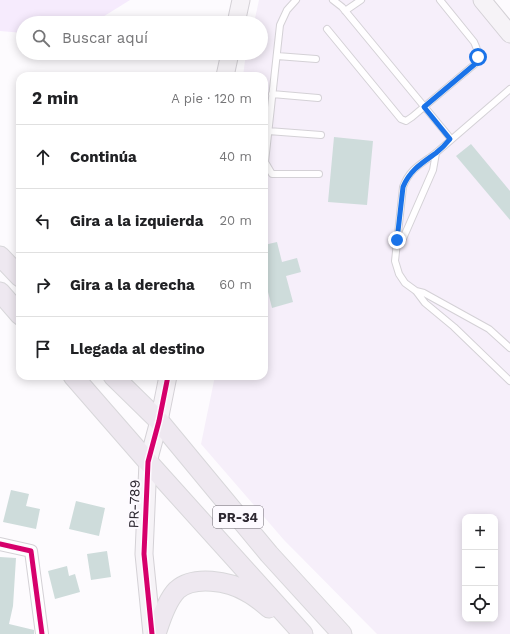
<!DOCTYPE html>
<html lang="es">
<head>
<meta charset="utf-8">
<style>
  body { margin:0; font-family:"Work Sans",sans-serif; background:#f6f6f6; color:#202124 }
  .controls { position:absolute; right:12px; bottom:12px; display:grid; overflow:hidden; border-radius:8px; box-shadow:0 2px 10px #0003 }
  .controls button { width:36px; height:36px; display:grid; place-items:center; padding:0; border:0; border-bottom:1px solid #e0e0e0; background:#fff; color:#202124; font:20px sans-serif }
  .stop { position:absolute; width:12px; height:12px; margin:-9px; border:3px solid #1a73e8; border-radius:50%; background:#fff }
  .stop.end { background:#1a73e8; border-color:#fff; box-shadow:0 1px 4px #0008 }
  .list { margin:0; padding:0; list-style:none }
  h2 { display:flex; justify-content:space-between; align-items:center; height:52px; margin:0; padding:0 16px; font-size:17px }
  h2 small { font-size:13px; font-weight:400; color:#757577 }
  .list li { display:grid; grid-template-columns:26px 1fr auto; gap:12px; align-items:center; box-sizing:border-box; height:64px; padding:0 16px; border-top:1px solid #e0e0e0 }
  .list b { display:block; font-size:15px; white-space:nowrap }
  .list em { font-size:13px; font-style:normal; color:#757577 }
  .icon { flex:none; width:22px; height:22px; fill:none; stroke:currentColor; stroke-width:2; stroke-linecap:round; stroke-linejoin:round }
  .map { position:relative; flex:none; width:510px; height:634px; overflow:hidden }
  .search { position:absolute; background:#fff; box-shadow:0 2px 10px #0003; left:16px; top:16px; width:252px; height:44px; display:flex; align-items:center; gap:10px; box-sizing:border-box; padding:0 14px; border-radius:22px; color:#757577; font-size:15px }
  .panel { position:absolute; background:#fff; box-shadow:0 2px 10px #0003; left:16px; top:72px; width:252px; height:308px; border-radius:12px }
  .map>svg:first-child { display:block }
  .built { fill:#f6effa; fill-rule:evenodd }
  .green { fill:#f6ebfd }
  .building { fill:#cedcdb }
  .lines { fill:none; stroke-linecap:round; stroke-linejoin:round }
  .lane-casing { stroke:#d4d1d6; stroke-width:8 }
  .street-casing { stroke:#d4d1d6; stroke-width:14 }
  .secondary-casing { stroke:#d4d1d6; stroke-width:19 }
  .primary-casing { stroke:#d8d7da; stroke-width:21 }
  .lane { stroke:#fffeff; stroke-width:6 }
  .street { stroke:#fffeff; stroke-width:12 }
  .secondary { stroke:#f6f3f7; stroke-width:17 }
  .primary { stroke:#eee8f0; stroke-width:19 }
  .cycleway-casing { stroke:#fdfaff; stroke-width:8 }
  .cycleway { stroke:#d6006c; stroke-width:5 }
  .route { stroke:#1a73e8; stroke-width:5 }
  .labels { text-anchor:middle; stroke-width:4; stroke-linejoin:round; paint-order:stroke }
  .shield { fill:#fdfaff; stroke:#6b676f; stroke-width:1 }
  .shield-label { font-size:13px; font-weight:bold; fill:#2d2831 }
  .street-label { font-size:14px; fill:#2d2831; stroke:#fdfaff }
</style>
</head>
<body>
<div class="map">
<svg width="510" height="634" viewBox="0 0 510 634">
  <rect width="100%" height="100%" fill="#fdfbfe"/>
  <!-- built -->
  <path class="built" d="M259,0H475L510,42V634H377L284,540L201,444L215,376H264V76H243L246,53H261V23H254ZM465,517H495V619H465Z"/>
  <!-- green -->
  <path class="green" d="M0,0H130L93,23H23V33L0,31Z"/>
  <!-- building -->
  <path class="building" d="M334,137L373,141L367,205L328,202Z
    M471,144L510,191V220L456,156Z
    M277,242L282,262L297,258L301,272L286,276L293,302L272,308L268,292L264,293V245Z
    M11,490L29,494L26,506L40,509L36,529L3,522Z
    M76,501L105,508L99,536L69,529Z
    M107,551L111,577L91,580L87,554Z
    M0,557L16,558L13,606L9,624L34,630V634H0Z
    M67,566L69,576L75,574L80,592L55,599L48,571Z"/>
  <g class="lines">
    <!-- lane casing -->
    <g class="lane-casing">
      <path id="lane" d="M296,0L287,10L280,25L265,162L272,174H319
        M333,0L342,7L451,139
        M345,11L361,0
        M327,29L401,119L406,121L412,117L475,64C479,55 478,50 474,42L440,0
        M277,56L316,59
        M510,89C486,110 461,131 437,152C422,164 410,168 403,187L395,261L399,274L405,283L416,291L425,303L454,327L510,381
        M272,94L318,98
        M268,131L321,135
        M398,245L402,241L433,170L436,153
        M416,291L424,293L489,329L510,348"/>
    </g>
    <!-- street casing -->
    <g class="street-casing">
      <path id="street" d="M0,544L31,551L42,634"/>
    </g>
    <!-- secondary casing -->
    <g class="secondary-casing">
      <path id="secondary" d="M482,0L510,34
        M236,23L241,0
        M225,76L230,53
        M152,634L144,554L148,462L159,421L168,376"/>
    </g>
    <!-- primary casing -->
    <g class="primary-casing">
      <path id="primary" d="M0,256L20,277
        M0,292L20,315
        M73,376L148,462L303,634
        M113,376L159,421L269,554L342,634
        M156,634C160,621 167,600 177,590C194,575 229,581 247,592C255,596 262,602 269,608"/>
    </g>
    <!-- lane -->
    <use href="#lane" class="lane"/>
    <!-- street -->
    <use href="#street" class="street"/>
    <!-- secondary -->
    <use href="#secondary" class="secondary"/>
    <!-- primary -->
    <use href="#primary" class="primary"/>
    <!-- cycleway casing -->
    <g class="cycleway-casing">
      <path id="cycleway" d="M0,544L31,551L42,634
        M152,634L144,554L148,462L159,421L168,376"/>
    </g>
    <!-- cycleway -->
    <use href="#cycleway" class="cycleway"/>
  </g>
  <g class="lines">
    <!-- route -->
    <path class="route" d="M397,240L403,187C410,170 422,163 436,153C441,149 446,144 450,139L424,107L475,64L478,57"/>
  </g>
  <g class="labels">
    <!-- shield labels -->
    <rect class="shield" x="213" y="506" width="50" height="22" rx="3"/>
    <g class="shield-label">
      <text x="238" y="522">PR-34</text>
    </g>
    <!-- street labels -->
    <g class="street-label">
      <text transform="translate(134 504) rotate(-88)" y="5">PR-789</text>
    </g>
  </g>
</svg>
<div class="controls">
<button>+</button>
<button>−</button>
<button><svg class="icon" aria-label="locate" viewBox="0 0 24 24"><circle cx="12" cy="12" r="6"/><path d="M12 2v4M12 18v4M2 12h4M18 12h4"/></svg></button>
</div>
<div class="stop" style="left:478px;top:57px"></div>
<div class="stop end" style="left:397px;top:240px"></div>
<div class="search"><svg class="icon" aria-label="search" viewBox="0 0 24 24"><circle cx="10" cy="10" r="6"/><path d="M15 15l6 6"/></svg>Buscar aquí</div>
<section class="panel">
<h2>2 min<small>A pie · 120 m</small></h2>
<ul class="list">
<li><svg class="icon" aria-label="ahead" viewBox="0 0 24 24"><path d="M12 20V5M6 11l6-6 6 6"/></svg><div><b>Continúa</b></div><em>40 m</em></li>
<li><svg class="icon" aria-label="left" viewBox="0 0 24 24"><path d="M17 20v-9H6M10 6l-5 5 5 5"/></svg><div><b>Gira a la izquierda</b></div><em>20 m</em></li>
<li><svg class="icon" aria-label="right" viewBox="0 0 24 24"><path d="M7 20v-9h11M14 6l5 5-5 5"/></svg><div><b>Gira a la derecha</b></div><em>60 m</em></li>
<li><svg class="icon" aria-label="arrive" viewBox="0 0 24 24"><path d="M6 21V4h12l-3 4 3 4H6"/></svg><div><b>Llegada al destino</b></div></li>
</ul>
</section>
</div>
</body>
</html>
